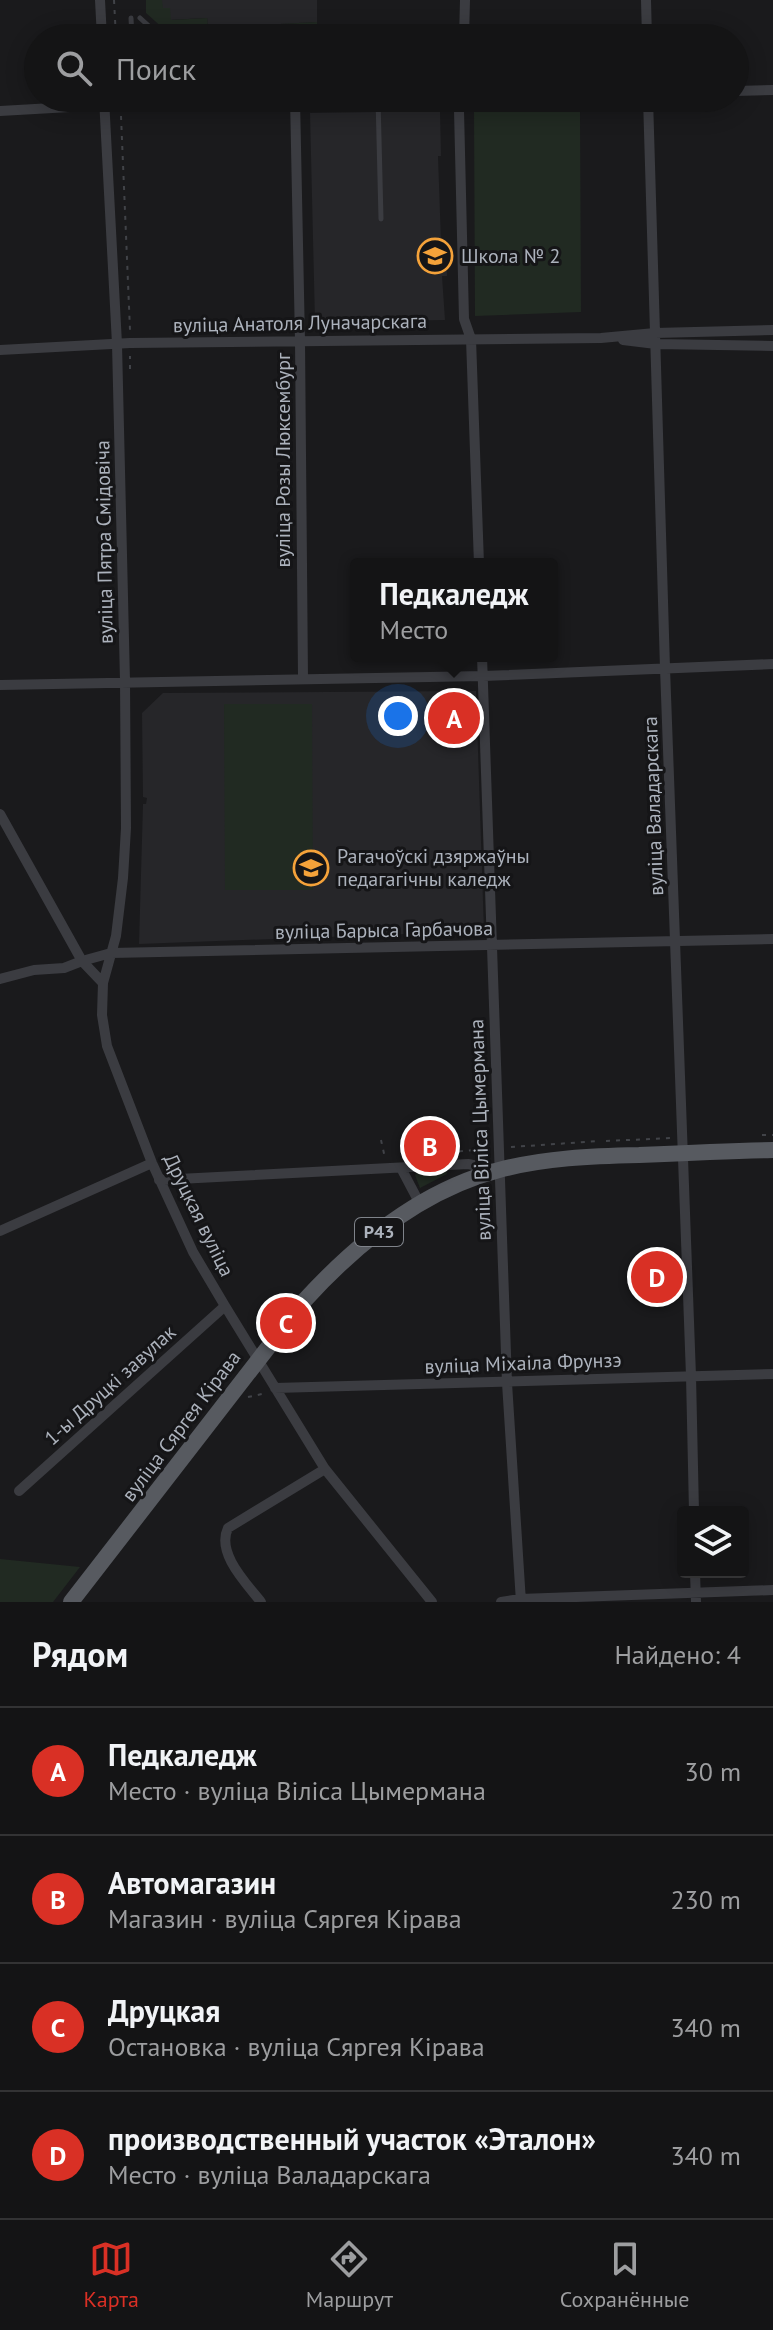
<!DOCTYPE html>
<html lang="ru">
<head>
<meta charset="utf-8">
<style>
  body { margin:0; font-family:"PT Sans",sans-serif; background:#1d1d1e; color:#f1f3f6 }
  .controls { position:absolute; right:24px; bottom:24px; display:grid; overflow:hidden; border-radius:8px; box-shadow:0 4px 20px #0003 }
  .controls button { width:72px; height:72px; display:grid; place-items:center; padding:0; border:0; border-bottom:2px solid #333334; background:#141415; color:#f1f3f6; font:40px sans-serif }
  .you { position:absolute; left:398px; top:716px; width:28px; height:28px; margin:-20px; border:6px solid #fff; border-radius:50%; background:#1a73e8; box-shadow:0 0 0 12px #1a73e833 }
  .badge { display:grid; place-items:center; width:52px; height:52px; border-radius:50%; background:#d93025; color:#fff; font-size:26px; font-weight:700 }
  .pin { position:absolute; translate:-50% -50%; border:4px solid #fff; box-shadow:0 2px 8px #0006 }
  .popup { position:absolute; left:350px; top:558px; width:208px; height:104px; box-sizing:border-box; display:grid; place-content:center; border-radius:8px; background:#141415; filter:drop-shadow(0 2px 6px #0005); font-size:26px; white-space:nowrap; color:#9d9ea0 }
  .popup b { font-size:30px; color:#f1f3f6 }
  .popup::after { content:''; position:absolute; left:50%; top:100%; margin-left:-16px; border:16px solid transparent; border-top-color:#141415 }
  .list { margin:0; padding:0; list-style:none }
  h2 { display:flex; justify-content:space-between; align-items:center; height:104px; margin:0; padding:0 32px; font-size:34px }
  h2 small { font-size:26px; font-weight:400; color:#9d9ea0 }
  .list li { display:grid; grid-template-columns:52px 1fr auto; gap:24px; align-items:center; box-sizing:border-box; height:128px; padding:0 32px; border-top:2px solid #333334 }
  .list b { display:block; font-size:30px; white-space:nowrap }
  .list p { margin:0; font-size:26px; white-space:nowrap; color:#9d9ea0 }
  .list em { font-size:26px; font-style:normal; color:#9d9ea0 }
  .icon { flex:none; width:44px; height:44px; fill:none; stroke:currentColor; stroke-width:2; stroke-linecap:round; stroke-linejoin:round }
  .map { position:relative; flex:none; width:773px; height:1602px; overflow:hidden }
  .search { position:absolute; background:#141415; box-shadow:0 4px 20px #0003; left:24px; right:24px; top:24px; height:88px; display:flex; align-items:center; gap:20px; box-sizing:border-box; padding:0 28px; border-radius:44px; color:#9d9ea0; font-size:30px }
  .sheet { height:616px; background:#141415 }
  nav { display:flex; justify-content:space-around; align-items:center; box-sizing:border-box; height:112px; border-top:2px solid #333334; background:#141415; font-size:22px; color:#9d9ea0 }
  nav a { display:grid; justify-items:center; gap:4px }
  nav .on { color:#d93025 }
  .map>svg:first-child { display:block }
  .built { fill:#262629 }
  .green { fill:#212a22 }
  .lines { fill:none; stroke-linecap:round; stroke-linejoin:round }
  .path { stroke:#414348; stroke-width:2; stroke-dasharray:4 6; stroke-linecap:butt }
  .lane { stroke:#3b3c41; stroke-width:5 }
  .street { stroke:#3b3c41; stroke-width:10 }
  .primary { stroke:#575a60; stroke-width:16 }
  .labels { text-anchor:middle; stroke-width:6; stroke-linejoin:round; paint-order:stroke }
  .shield { fill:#151517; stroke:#7f838a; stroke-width:2 }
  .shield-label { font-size:18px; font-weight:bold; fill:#acb2bc }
  .poi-label { font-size:20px; fill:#acb2bc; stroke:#151517; text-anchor:start }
  .street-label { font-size:20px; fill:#acb2bc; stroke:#151517 }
</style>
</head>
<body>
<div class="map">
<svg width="773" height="1602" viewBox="0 0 773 1602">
  <rect width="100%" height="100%" fill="#1a1a1c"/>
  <!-- built -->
  <path class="built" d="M162,0H317V22L243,26V32L219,33L218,27H208L207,18L170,20L162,9Z
    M440,111L441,156H438L441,242H446L447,276H442L445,320L315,322L310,113Z
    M476,691L484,931L139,944L143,804H146L147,798L143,797L142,713L163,693Z"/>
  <!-- green -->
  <path class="green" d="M146,0H162L163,8H170L171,20L207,18L208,27H219V36L174,38L146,13Z
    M317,22V38H244L243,26Z
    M580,110L581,312L475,316L474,112Z
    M224,704H312L313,890H225Z
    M446,1171L447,1174L420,1188L415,1175L417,1172Z
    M0,1559L80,1567L53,1602H0Z"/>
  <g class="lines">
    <!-- path -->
    <path class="path" d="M114,0L116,38
      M121,116L130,330
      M130,369V356
      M762,1135H773
      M381,1140L385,1158
      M606,1141L672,1138
      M511,1147L600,1141
      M439,1153L488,1149
      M248,1397L262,1394"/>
    <!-- lane -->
    <path class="lane" d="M131,18L132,38
      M140,18L162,38
      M378,98L381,219"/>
    <!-- street -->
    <path class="street" d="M100,0L102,38
      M646,0L647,38
      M464,38L465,0
      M735,91L773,90
      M104,98L117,344L125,681L126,828L123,878L116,936L103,983L102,1015L107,1046L152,1163L193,1252L225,1306L325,1469L432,1602
      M295,98L300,341L303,678
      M462,98L459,110L464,319L471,339L479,564
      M648,98L665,668L691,1376L694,1512
      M0,111L105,105L298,98
      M623,340L656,344L773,346
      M0,350L130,343L601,338L655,333L773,330
      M482,656L507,1383L521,1602
      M0,685L483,676L773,664
      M0,814L82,961L103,983
      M0,979L34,970L64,968L82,961L111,953L773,939
      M401,1168L420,1204
      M159,1180L468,1164L493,1169
      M0,1231L152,1163
      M275,1388L773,1374
      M19,1491L225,1306
      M695,1572L696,1602
      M261,1602C246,1583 216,1553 228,1528L325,1469
      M501,1602L520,1599L773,1590"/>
    <!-- primary -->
    <path class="primary" d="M71,1602L304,1301C356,1244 422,1190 499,1170C544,1158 592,1156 639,1155C683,1153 728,1151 773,1150"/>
  </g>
  <!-- icons -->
  <defs>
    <g id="school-ring" transform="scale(1.8)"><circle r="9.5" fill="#151517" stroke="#f4a23a" stroke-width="1.5"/><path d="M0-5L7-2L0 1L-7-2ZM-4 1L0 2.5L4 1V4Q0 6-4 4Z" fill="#f4a23a"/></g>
    <g id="university-ring" transform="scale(1.8)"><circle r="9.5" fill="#151517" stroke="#f4a23a" stroke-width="1.5"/><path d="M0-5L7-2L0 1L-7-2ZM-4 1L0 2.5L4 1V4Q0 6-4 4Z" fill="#f4a23a"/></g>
  </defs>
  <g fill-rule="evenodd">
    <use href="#school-ring" x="435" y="256"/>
    <use href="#university-ring" x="311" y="868"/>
  </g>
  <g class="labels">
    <!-- shield labels -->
    <rect class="shield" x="355" y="1218" width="48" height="28" rx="6"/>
    <g class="shield-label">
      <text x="379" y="1238">Р43</text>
    </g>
    <!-- poi labels -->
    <g class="poi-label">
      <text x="461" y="263">Школа № 2</text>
      <text x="337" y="863">Рагачоўскі дзяржаўны<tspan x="337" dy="23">педагагічны каледж</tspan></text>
    </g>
    <!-- street labels -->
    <g class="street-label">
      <text transform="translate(300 323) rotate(-1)" y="7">вуліца Анатоля Луначарскага</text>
      <text transform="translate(283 460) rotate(-90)" y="7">вуліца Розы Люксембург</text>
      <text transform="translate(104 542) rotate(-91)" y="7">вуліца Пятра Смідовіча</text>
      <text transform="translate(653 806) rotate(-92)" y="7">вуліца Валадарскага</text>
      <text transform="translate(384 930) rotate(-1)" y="7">вуліца Барыса Гарбачова</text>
      <text transform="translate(480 1130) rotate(-92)" y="7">вуліца Віліса Цымермана</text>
      <text transform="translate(199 1215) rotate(64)" y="7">Друцкая вуліца</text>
      <text transform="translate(523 1363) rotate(-2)" y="7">вуліца Міхаіла Фрунзэ</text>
      <text transform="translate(110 1385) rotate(-42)" y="7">1-ы Друцкі завулак</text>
      <text transform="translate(181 1426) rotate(-53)" y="7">вуліца Сяргея Кірава</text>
    </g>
  </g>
</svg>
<div class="controls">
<button><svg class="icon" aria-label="layers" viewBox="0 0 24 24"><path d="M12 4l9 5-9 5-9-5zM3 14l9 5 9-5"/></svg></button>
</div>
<div class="you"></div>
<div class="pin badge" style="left:454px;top:718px">A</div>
<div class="popup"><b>Педкаледж</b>Место</div>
<div class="pin badge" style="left:430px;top:1146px">B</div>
<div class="pin badge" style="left:286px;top:1323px">C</div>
<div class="pin badge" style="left:657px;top:1277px">D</div>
<div class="search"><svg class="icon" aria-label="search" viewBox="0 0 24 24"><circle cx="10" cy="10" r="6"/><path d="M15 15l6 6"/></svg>Поиск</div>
</div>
<section class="sheet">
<h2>Рядом<small>Найдено: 4</small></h2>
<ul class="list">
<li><span class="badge">A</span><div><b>Педкаледж</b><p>Место · вуліца Віліса Цымермана</p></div><em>30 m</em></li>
<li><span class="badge">B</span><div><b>Автомагазин</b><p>Магазин · вуліца Сяргея Кірава</p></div><em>230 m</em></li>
<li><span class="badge">C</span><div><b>Друцкая</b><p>Остановка · вуліца Сяргея Кірава</p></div><em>340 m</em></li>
<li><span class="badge">D</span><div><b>производственный участок «Эталон»</b><p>Место · вуліца Валадарскага</p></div><em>340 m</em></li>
</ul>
</section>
<nav>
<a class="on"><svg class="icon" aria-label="map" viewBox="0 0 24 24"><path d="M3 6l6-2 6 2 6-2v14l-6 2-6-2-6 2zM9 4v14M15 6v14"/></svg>Карта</a>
<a><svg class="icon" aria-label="directions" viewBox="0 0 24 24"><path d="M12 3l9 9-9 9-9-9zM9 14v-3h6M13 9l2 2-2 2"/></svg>Маршрут</a>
<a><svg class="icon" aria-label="saved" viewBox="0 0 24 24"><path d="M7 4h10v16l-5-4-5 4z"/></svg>Сохранённые</a>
</nav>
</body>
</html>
